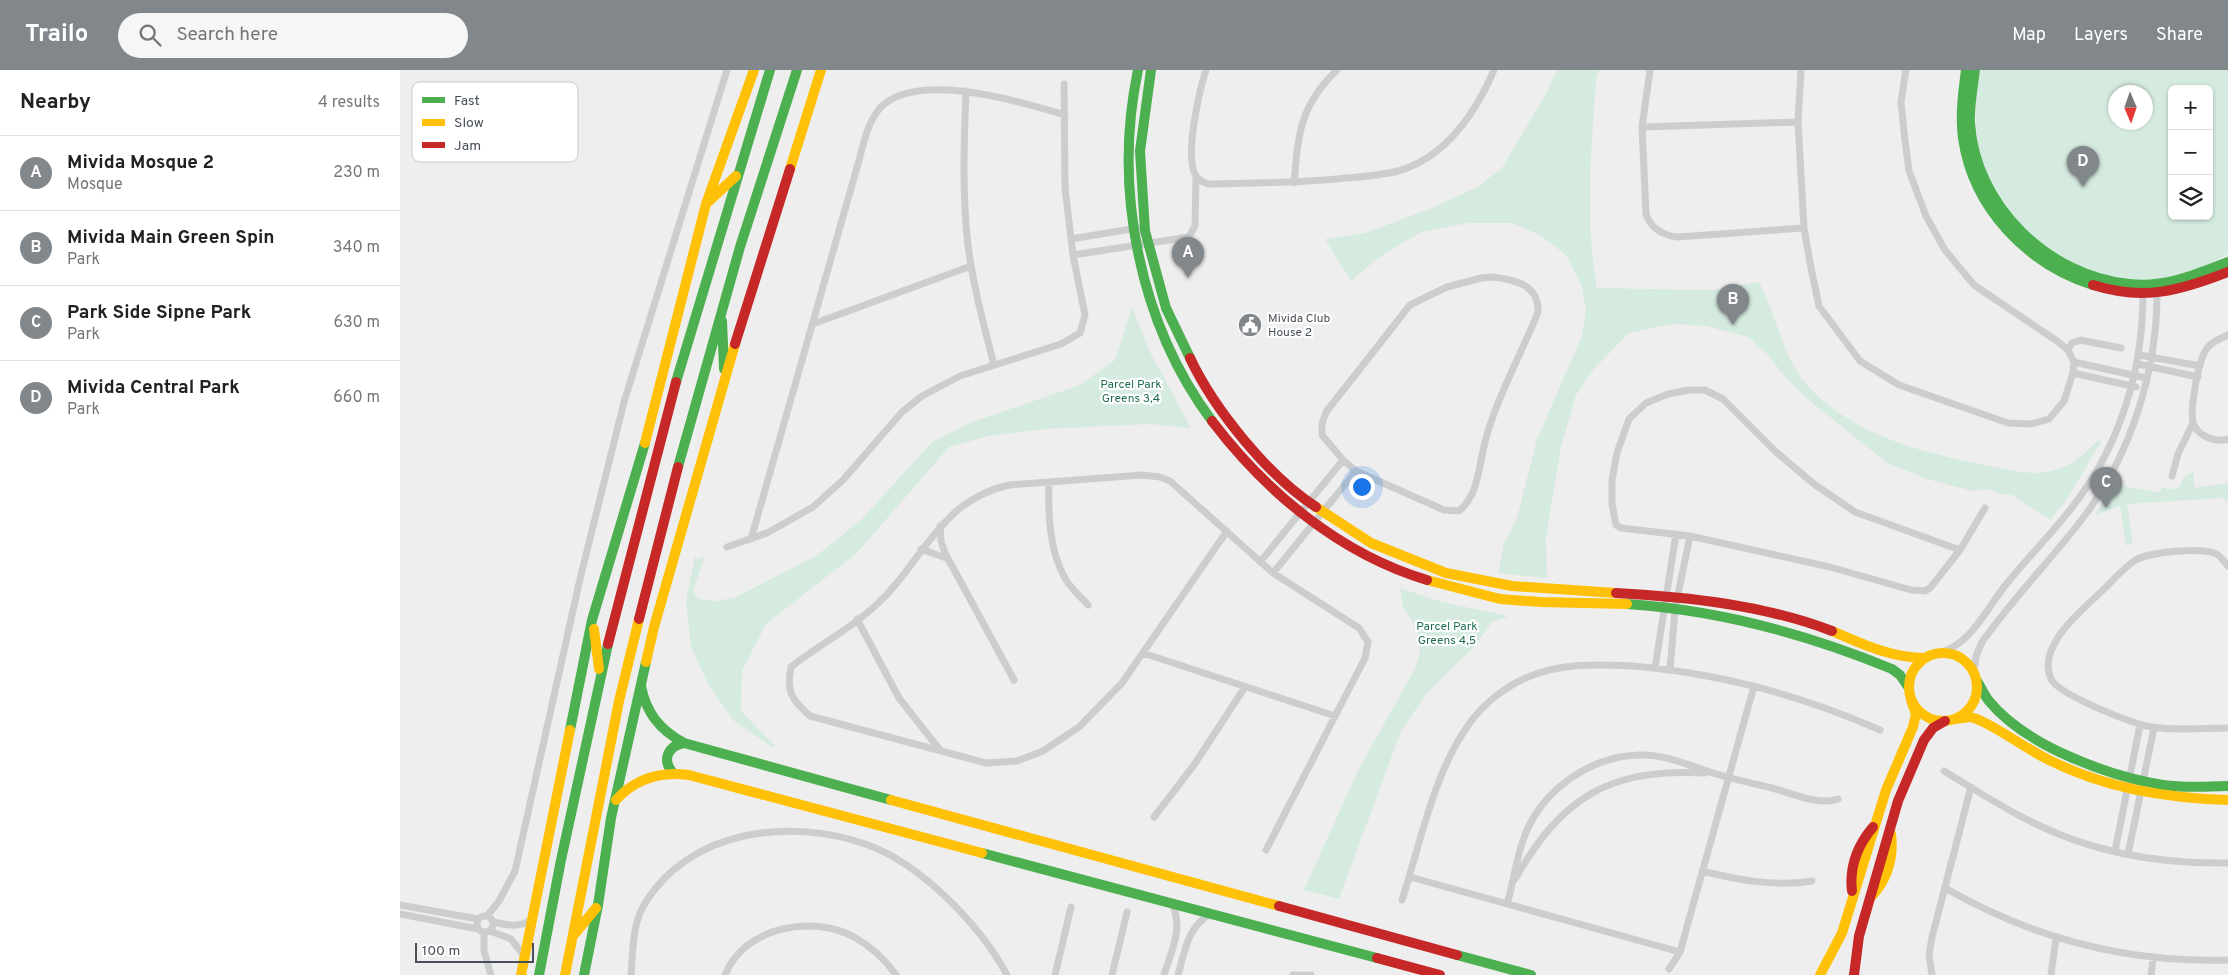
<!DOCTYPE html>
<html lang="en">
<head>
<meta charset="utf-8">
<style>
  body { margin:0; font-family:Overpass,sans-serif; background:#f6f6f6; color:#222 }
  .controls { position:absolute; right:15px; top:15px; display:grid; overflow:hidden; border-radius:8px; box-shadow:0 1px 4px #0004 }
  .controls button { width:45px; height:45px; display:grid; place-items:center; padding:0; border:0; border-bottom:1px solid #e0e0e0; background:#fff; color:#222; font:25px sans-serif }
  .compass { position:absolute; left:1708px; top:15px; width:45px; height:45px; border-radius:50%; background:#fff; box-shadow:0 1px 4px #0004; rotate:178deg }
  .scale { position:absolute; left:15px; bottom:12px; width:119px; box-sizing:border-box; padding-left:5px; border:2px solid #484f58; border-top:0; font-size:14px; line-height:18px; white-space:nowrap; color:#484f58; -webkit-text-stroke:4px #fff; paint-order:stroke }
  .you { position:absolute; left:961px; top:416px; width:18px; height:18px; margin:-12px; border:4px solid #fff; border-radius:50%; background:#1a73e8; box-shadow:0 0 0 8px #1a73e833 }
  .badge { display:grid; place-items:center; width:32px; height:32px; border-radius:50%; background:#82878c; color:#fff; font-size:16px; font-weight:700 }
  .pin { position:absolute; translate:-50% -41px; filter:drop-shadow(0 1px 2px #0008) }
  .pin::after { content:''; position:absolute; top:26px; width:18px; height:15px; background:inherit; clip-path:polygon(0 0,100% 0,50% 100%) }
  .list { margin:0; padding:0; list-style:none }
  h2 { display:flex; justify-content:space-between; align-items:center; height:65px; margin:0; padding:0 20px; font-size:21px }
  h2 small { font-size:16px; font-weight:400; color:#767676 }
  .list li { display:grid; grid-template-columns:32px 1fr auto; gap:15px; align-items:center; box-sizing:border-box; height:75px; padding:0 20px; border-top:1px solid #e0e0e0 }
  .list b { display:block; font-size:19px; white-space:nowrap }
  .list p { margin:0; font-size:16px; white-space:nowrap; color:#767676 }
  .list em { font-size:16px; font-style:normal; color:#767676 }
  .icon { flex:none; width:28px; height:28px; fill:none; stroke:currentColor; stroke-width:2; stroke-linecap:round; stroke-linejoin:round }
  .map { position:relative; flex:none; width:1828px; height:905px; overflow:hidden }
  header { display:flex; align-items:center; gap:30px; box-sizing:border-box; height:70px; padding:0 25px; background:#82878c; color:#fff }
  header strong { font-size:24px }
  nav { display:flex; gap:28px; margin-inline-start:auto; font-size:18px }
  .search { width:350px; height:45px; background:#f6f6f6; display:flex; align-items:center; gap:12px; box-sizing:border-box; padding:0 18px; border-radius:28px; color:#767676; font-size:19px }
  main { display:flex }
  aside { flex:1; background:#fff }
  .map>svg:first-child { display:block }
  .green { fill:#d6ebe0; fill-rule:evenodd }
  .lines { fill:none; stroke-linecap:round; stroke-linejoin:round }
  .street { stroke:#cbcdcf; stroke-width:7 }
  .fast { stroke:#4caf50; stroke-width:10 }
  .slow { stroke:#ffc107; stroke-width:10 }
  .jam { stroke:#c62828; stroke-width:10 }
  .labels { text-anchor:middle; stroke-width:4.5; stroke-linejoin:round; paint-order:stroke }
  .poi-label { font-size:12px; fill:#484f58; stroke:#fff; text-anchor:start }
  .park-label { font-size:12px; fill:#227052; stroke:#fff }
  .key { fill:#fff; stroke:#c8cacd; stroke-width:1 }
  .key-label { font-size:14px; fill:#484f58 }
</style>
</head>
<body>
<header>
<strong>Trailo</strong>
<div class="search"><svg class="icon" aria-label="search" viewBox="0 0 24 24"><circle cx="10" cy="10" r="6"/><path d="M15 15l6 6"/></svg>Search here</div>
<nav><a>Map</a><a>Layers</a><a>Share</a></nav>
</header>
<main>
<aside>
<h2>Nearby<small>4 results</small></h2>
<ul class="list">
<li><span class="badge">A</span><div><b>Mivida Mosque 2</b><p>Mosque</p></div><em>230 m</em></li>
<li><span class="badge">B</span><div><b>Mivida Main Green Spin</b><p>Park</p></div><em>340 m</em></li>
<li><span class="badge">C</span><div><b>Park Side Sipne Park</b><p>Park</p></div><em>630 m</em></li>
<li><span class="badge">D</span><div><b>Mivida Central Park</b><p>Park</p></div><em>660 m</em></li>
</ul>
</aside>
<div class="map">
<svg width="1828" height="905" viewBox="0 0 1828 905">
  <rect width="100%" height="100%" fill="#efeeee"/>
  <!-- green -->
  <path class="green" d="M1157,0H1199L1196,11C1191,80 1185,149 1197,218L1312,220L1359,212C1377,245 1382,287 1407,315C1452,365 1521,382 1584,395C1607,399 1628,406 1651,401C1671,397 1684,384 1698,370L1701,372L1669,426L1650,450L1612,425L1599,424L1588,419L1573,421L1549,415L1524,408L1487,393L1405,327L1385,307L1368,285L1348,267L1306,256L1273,254L1229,263L1194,299L1176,325L1161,378L1154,418L1146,468L1147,508L1098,503L1104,473L1117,448L1137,369L1182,266L1186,241L1182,216L1166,185L1140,165L1112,153H1069L1021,162L978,188L951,211L925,169L965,163L1032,138L1077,117L1102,98L1148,20Z
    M1581,0H1828V184C1793,204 1755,214 1715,209C1695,206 1676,196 1659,185C1591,144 1563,77 1581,0ZM1772,19H1809V146H1772ZM1716,22H1746V52H1716Z
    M732,237L749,280L791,358L750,354L645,359L589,366L549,377L457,483L366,554L342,601L341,641L375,676L372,677L334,651L309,616L291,577L286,531L295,486L297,489L303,486L304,488L293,522L299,529L317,531L336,527L416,486L462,449L532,372L572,352L680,315L715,290Z
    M1793,402L1795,418L1828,413V432L1822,428L1727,434L1733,473L1726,476L1720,436L1695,445L1713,415L1759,422L1763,417L1768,419L1779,418L1784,407Z
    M1000,518L1042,532L1109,546L1092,552L1076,575L1027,623L1001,661L939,829L904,820L959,698L1016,597L1020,582L1016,557L1003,538Z"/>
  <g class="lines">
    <!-- street -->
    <path class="street" d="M806,0C799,22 786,80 794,102C796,109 802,112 808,114C852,113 894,113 937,109C957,107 978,106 998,101C1046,87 1075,44 1094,0
      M1250,0L1242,57L1246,144C1251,159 1262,165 1277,167L1404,158
      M1401,0L1398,52L1404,158L1411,198L1419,236L1460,291L1499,315L1608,353L1631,354L1649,349L1664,331L1673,303L1674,292L1668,280L1657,271L1574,215L1545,180L1526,146L1509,101L1504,62L1501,32L1506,0
      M566,21C564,72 562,124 568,175C573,216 584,255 594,295
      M1242,57L1398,52
      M894,113C898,65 900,35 937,0
      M671,169L737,158
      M673,185L789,167L795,156L796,106
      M1093,207C1116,210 1139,215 1138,242C1120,288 1093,333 1083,381C1078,403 1077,426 1059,441L1044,440L956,401L943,390L922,365V354L926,342L1010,235L1047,217L1081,208Z
      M413,254L571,196
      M1828,265C1820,269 1810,272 1806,280C1798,292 1790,338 1793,352C1797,366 1815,373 1828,369
      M1668,280L1672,273L1680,270L1721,278
      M1739,285L1800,296
      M1674,292L1746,308
      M1738,294L1798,307
      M1673,303L1736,317
      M1772,406L1778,384L1793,353
      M649,412C648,443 649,480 665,508C670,518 681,527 688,535
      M540,456L541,471L545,483L614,610
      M827,461L722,613L679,657L643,681L617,691L586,693L410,646C392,630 386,622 391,597C417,576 452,558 475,536C523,493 538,431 609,415L742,405L760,407L770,411L873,503L959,558L968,572L965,588L866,780
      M351,469L458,94C463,76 467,53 480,38C516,0 619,31 665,45
      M327,477L367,463L413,437L443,410L502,342L522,326L560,306L661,274L680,263L685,245L673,185L665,118L664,14
      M521,479L546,488
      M1560,480L1455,442L1414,414L1376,382L1323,329L1305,320H1289L1268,324L1246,333L1229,349L1217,383L1212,410V434L1216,455L1221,458L1290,466L1430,497L1511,520L1525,521L1530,518L1560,480L1585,438
      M860,492L943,390
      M1828,496C1825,493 1822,488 1818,485C1805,476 1746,482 1734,491C1723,499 1713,510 1703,520C1683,539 1636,576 1651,609C1659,625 1733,654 1752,657C1776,661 1804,658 1828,658
      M873,503L956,401
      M457,549L499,628L540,680
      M743,583L935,646
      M1536,584C1570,576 1584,543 1604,517C1626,489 1652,464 1673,436C1720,376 1743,299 1743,224
      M1255,598L1276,464
      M1270,600L1275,539L1290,466
      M1574,602L1576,586L1582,572C1613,528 1651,490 1683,448C1731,384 1757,302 1757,223
      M1544,701C1574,719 1604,739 1636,754C1695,783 1763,794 1828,793
      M754,747L794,695L845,617
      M1715,781L1740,655
      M1728,784L1754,658
      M1302,801C1338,810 1375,817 1412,811
      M1010,807L1280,882
      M1115,809C1162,727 1209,698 1305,703
      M1545,818C1632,868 1728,893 1828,890
      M1002,830C1021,772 1033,704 1069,654C1083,634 1106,616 1128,607C1161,593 1197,594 1232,596C1318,603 1401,625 1480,660
      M1107,834C1114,811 1116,787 1125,765C1143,719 1191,686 1240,685C1265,684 1290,696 1313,703C1332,709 1352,713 1372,718C1391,723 1419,736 1438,729
      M0,835L78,849
      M0,844L78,859
      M77 854a8 8 0 1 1 16 0a8 8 0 1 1-16 0Z
      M87,846L99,831L115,801L180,509L224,332L327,0
      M93,852C108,855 118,858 131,850
      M90,861L111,869L125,887
      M84,862V881L91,905
      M1269,899L1280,882L1354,616
      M231,905C233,882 232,855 244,835C289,759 391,747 468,775C522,795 580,855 607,905
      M325,905C344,857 412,844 454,867C472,877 485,889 496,905
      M655,905L671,837
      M712,905L727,842
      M764,905C771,882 784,858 772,834
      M778,905C785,881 787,858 810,844
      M893,905H911
      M1532,905L1529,885L1532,867L1571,717
      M1651,905L1656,868
      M1751,905L1753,888"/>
    <!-- fast -->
    <path class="fast" d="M738,0C713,119 739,253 812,351
      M751,0L740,81L745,161L766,238L790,288
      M1566,0C1563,23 1560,46 1563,68C1573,138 1627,194 1693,215
      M1575,0C1573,17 1569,36 1570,53C1575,135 1648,206 1729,214C1765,218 1795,205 1828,192
      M322,251L324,299
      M276,312L370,0
      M278,397L340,177L397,0
      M1227,534C1319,540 1407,564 1492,599L1500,605L1509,618
      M1577,611C1581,617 1584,625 1589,631C1625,675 1707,706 1763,715C1784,718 1806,717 1828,716
      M241,616C246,643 260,660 284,673L491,730
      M170,660L192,550L245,373
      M272,702C262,689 268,676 284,673
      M582,783L977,888
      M1057,885L1131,905
      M139,905L161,790L208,574
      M184,905L198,835L211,748L246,592"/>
    <!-- slow -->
    <path class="slow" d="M390,99L421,0
      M308,132L336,106
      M245,373L306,134L354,0
      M916,437L971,473L1046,503L1112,516L1216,523
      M1027,510L1100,529L1141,532L1227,534
      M194,559L199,599
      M1432,561C1462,574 1491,588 1525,588
      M1509 617a34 34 0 1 1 68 0a34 34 0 1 1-68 0Z
      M246,592L254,557L335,274
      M1555,649L1570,647L1577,649C1602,660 1623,677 1647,689C1704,718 1765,728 1828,730
      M216,730C236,708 260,701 289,705L582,783
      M491,730L879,836
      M1472,826C1488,808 1494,788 1491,764
      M173,866L196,838
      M121,905L170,660
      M165,905L219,631L239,549
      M1420,905L1442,863L1486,720L1513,657L1516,644L1511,630"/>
    <!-- jam -->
    <path class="jam" d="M1693,215C1744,231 1780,221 1828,202
      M335,274L390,99
      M790,288C814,339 868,406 916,437
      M812,351C866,422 940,484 1027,510
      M1216,523C1289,527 1364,535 1432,561
      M239,549L278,397
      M208,574L276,312
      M1452,821C1449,796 1457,776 1473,757
      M879,836L1057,885
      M977,888L1040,905
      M1454,905L1459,866L1498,731L1524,670L1533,658L1545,651"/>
  </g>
  <!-- icons -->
  <defs>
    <g id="civic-disc" transform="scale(1.25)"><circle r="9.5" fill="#82878c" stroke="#fff"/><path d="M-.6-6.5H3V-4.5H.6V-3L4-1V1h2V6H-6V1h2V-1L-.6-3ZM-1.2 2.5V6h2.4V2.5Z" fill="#fff"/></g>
  </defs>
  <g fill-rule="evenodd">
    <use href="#civic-disc" x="850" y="255"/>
  </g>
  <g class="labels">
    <!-- poi labels -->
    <g class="poi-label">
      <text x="868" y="252">Mivida Club<tspan x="868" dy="14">House 2</tspan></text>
    </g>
    <!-- park labels -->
    <g class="park-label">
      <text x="731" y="318">Parcel Park<tspan x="731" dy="14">Greens 3,4</tspan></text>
      <text x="1047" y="560">Parcel Park<tspan x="1047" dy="14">Greens 4,5</tspan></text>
    </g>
  </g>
  <!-- legend -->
  <rect x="12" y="12" width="166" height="80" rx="8" class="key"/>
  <rect x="22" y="27" width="23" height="6" fill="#4caf50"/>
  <rect x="22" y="49" width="23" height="7" fill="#ffc107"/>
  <rect x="22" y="72" width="23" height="6" fill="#c62828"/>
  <g class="key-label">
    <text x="54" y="35">Fast</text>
    <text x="54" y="57">Slow</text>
    <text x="54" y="80">Jam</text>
  </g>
</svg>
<div class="controls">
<button>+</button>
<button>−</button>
<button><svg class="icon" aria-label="layers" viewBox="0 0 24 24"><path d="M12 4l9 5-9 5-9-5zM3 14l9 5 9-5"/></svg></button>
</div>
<svg class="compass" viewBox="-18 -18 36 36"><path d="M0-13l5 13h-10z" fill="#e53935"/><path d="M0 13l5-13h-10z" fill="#767676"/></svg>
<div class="scale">100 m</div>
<div class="you"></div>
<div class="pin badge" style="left:788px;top:208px">A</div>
<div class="pin badge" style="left:1333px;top:255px">B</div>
<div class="pin badge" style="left:1706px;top:438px">C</div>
<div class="pin badge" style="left:1683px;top:117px">D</div>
</div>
</main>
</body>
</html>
